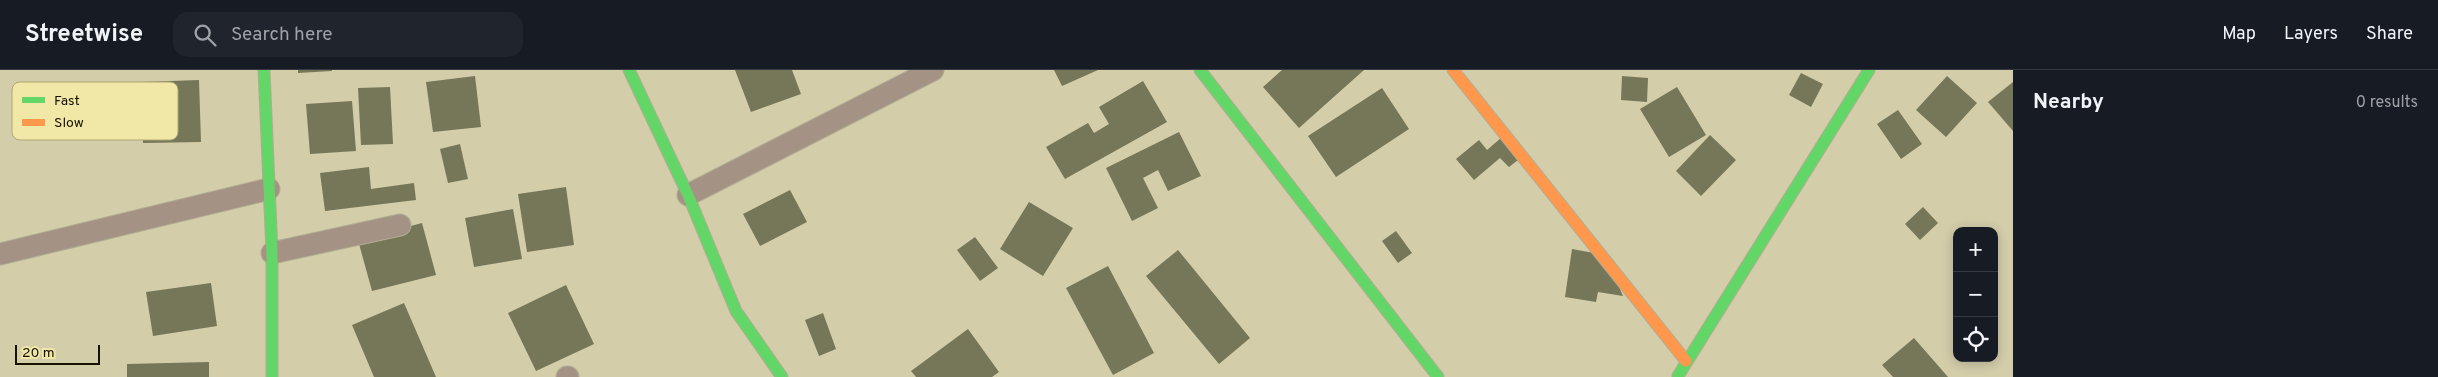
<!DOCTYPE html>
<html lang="en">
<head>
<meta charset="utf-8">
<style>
  body { margin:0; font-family:Overpass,sans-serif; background:#20242c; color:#f1f3f6 }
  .controls { position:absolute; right:15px; bottom:15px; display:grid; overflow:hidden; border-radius:10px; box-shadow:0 2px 12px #0003 }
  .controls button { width:45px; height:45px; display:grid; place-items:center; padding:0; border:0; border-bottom:1px solid #363941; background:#171b24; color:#f1f3f6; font:25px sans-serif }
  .scale { position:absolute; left:15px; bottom:12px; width:85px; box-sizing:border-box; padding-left:5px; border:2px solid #161200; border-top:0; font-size:14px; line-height:18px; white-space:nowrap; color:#161200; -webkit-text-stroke:4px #f1e7a6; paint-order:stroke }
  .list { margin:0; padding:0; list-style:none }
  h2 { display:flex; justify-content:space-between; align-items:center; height:65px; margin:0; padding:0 20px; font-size:21px }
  h2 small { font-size:16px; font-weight:400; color:#9ea1a6 }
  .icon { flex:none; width:28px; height:28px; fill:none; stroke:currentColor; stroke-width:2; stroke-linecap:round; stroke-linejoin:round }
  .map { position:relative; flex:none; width:2013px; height:307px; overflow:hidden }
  header { display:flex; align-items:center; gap:30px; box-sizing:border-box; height:70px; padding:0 25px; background:#171b24; border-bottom:1px solid #363941 }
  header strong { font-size:24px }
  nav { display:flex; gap:28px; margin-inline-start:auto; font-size:18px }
  .search { width:350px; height:45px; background:#20242c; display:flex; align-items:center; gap:12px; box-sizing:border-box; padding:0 18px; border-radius:15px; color:#9ea1a6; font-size:19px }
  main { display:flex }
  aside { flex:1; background:#171b24 }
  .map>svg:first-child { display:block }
  .building { fill:#767659 }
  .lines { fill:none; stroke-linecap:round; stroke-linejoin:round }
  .street-casing { stroke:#b1ad92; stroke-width:23 }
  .fast-casing { stroke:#b1ad92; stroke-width:13 }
  .slow-casing { stroke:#b1ad92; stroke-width:13 }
  .street { stroke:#a49384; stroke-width:21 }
  .fast { stroke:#63d668; stroke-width:11 }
  .slow { stroke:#ff974d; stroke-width:11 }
  .key { fill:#f1e7a6; stroke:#afa774; stroke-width:1 }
  .key-label { font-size:14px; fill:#161200 }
</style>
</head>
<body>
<header>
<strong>Streetwise</strong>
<div class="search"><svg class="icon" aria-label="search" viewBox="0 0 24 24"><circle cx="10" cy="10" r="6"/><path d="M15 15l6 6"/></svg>Search here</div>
<nav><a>Map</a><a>Layers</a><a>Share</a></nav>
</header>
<main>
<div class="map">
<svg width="2013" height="307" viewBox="0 0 2013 307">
  <rect width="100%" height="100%" fill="#d3cdaa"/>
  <!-- building -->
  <path class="building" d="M298,0H332V1L298,3Z
    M735,0H792L801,24L751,42Z
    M1054,0H1098L1062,16Z
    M1282,0H1364L1299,58L1263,17Z
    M1801,3L1823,14L1811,37L1789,25Z
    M475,6L481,57L433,62L426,12Z
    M1622,6L1648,8L1647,32L1621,30Z
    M1947,6L1977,33L1946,67L1916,40Z
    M199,10L201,72L143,73L141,12Z
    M1143,11L1167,52L1065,109L1046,77L1088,53L1094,63L1109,54L1099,37Z
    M2013,12V61L1988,32Z
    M390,17L393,74L361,75L358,18Z
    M1677,17L1706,65L1669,87L1640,39Z
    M1382,18L1409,59L1336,107L1308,66Z
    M352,31L356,81L310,84L306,34Z
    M1898,40L1922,74L1901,89L1877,54Z
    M1509,61L1527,83L1509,97L1500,88L1474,110L1456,89L1479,70L1487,80Z
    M1179,62L1201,106L1168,121L1158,100L1143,108L1158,138L1132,151L1106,98Z
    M1710,65L1736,90L1701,126L1676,101Z
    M460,74L468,109L448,113L440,79Z
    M369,97L371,119L414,113L416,130L325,141L320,103Z
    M566,117L574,175L527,182L518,124Z
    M790,120L807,152L760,176L743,144Z
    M1029,132L1073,158L1043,206L1000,179Z
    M1923,137L1938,153L1920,170L1905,154Z
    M513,139L522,189L474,197L465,148Z
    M422,153L436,205L372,221L358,170Z
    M1396,161L1412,183L1398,193L1382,171Z
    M975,167L998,198L980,211L957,180Z
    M1572,179L1605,185L1623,226L1598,222L1596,232L1565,227Z
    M1178,180L1250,268L1219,294L1146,206Z
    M1108,196L1154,283L1113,305L1066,218Z
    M211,213L217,256L153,266L146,222Z
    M566,215L594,274L536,301L508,243Z
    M404,233L436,307H374L352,255Z
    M823,243L836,279L819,286L805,250Z
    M968,259L999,302L992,307H916L911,301Z
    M1914,268L1948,307H1893L1882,295Z
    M209,292V307H127V294Z"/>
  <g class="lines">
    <!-- street casing -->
    <g class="street-casing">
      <path id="street" d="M688,125L933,0
        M272,183L400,155
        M0,184L269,119
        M567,307H568"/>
    </g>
    <!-- fast casing -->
    <g class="fast-casing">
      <path id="fast" d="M264,0L272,183V307
        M629,0L688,125L736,241L782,307
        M1200,0L1438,307
        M1678,306L1869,0"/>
    </g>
    <!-- slow casing -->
    <g class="slow-casing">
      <path id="slow" d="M1453,0L1686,291"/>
    </g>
    <!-- street -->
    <use href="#street" class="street"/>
    <!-- fast -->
    <use href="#fast" class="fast"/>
    <!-- slow -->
    <use href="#slow" class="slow"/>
  </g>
  <!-- legend -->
  <rect x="12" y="12" width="166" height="58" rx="8" class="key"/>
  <rect x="22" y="27" width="23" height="6" fill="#63d668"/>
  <rect x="22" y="49" width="23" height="7" fill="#ff974d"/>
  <g class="key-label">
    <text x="54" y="35">Fast</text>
    <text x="54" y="57">Slow</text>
  </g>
</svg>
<div class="controls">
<button>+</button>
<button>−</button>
<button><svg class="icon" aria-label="locate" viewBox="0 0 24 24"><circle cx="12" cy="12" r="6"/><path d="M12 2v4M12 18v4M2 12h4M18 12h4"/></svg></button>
</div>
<div class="scale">20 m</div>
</div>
<aside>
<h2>Nearby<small>0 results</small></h2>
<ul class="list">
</ul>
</aside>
</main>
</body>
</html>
